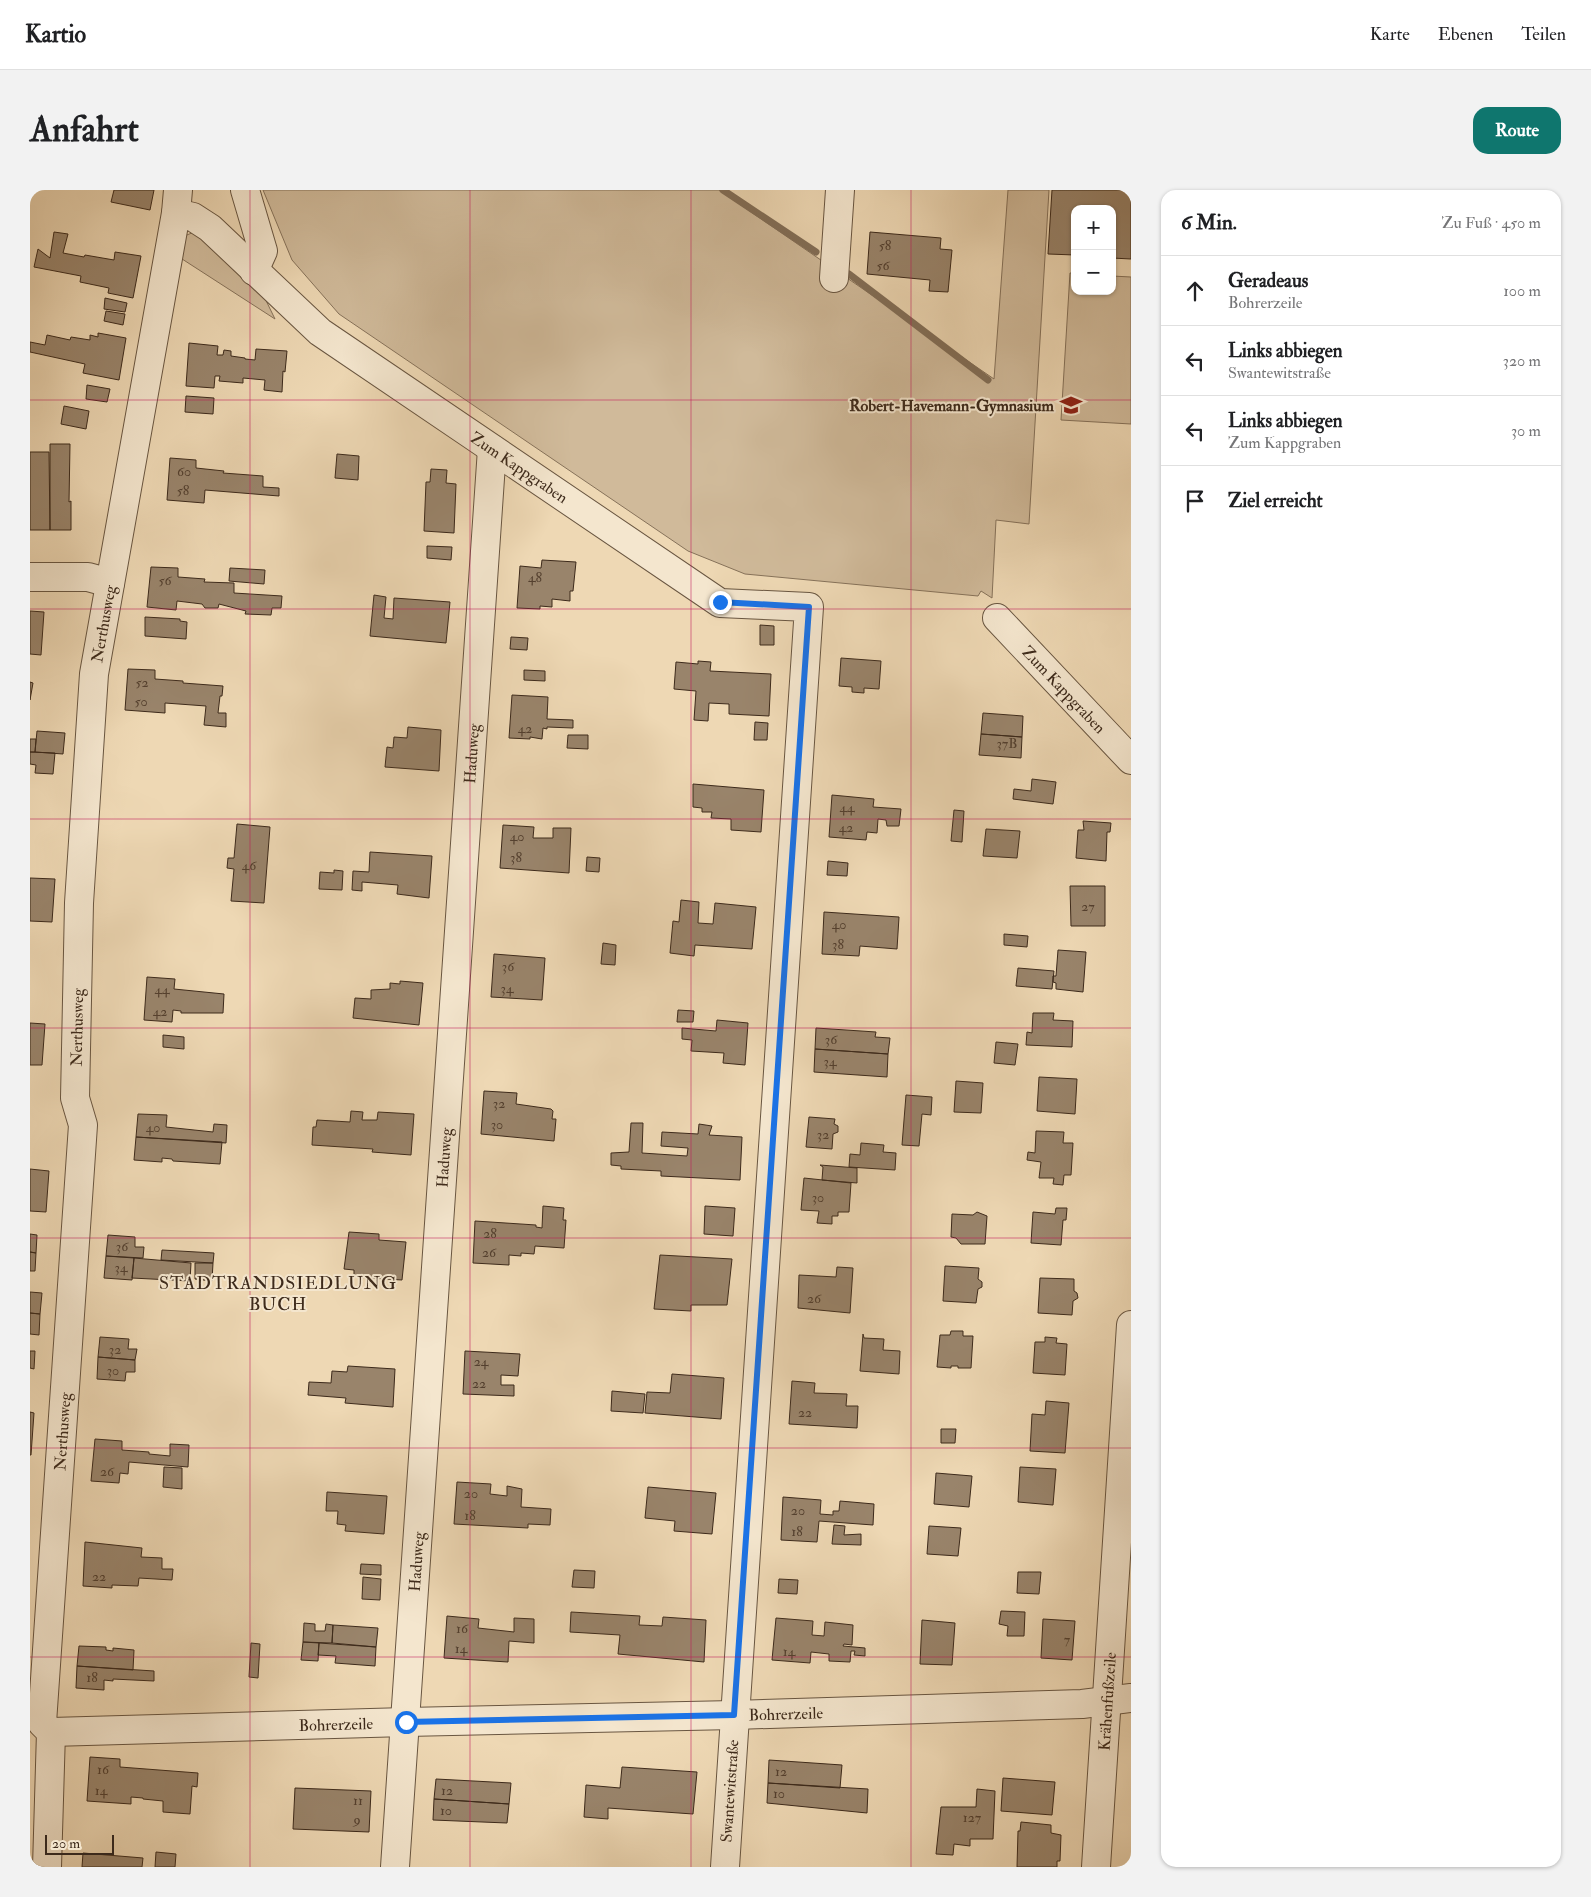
<!DOCTYPE html>
<html lang="de">
<head>
<meta charset="utf-8">
<style>
  body { margin:0; font-family:"IM FELL Double Pica",serif; background:#f2f2f2; color:#202124 }
  .controls { position:absolute; right:15px; top:15px; display:grid; overflow:hidden; border-radius:10px; box-shadow:0 1px 4px #0004 }
  .controls button { width:45px; height:45px; display:grid; place-items:center; padding:0; border:0; border-bottom:1px solid #e0e0e0; background:#fff; color:#202124; font:25px sans-serif }
  .scale { position:absolute; left:15px; bottom:12px; width:69px; box-sizing:border-box; padding-left:5px; border:2px solid #3d2a1b; border-top:0; font-size:14px; line-height:18px; white-space:nowrap; color:#3d2a1b; -webkit-text-stroke:4px #f4e6ce; paint-order:stroke }
  .stop { position:absolute; width:15px; height:15px; margin:-11px; border:4px solid #1a73e8; border-radius:50%; background:#fff }
  .stop.end { background:#1a73e8; border-color:#fff; box-shadow:0 1px 5px #0008 }
  .list { margin:0; padding:0; list-style:none }
  h2 { display:flex; justify-content:space-between; align-items:center; height:65px; margin:0; padding:0 20px; font-size:21px }
  h2 small { font-size:16px; font-weight:400; color:#757577 }
  .list li { display:grid; grid-template-columns:32px 1fr auto; gap:15px; align-items:center; box-sizing:border-box; height:70px; padding:0 20px; border-top:1px solid #e0e0e0 }
  .list b { display:block; font-size:19px; white-space:nowrap }
  .list p { margin:0; font-size:16px; white-space:nowrap; color:#757577 }
  .list em { font-size:16px; font-style:normal; color:#757577 }
  .icon { flex:none; width:28px; height:28px; fill:none; stroke:currentColor; stroke-width:2; stroke-linecap:round; stroke-linejoin:round }
  .map { position:relative; flex:none; width:1101px; height:1677px; overflow:hidden; border-radius:15px }
  header { display:flex; align-items:center; gap:30px; box-sizing:border-box; height:70px; padding:0 25px; background:#fff; border-bottom:1px solid #e0e0e0 }
  header strong { font-size:24px }
  nav { display:flex; gap:28px; margin-inline-start:auto; font-size:18px }
  .intro { display:flex; align-items:center; justify-content:space-between; box-sizing:border-box; height:120px; padding:0 30px }
  h1 { margin:0; font-size:35px }
  .button { padding:12px 22px; border-radius:15px; background:#0f766e; color:#fff; font-size:18px; font-weight:700 }
  main { display:flex; gap:30px; padding:0 30px }
  aside { flex:1; background:#fff; border-radius:15px; box-shadow:0 1px 4px #0004 }
  .map>svg:first-child { display:block }
  .green { fill:#d0ba9a; stroke:#86725a }
  .lines { fill:none; stroke-linecap:round; stroke-linejoin:round }
  .stream { stroke:#836f58; stroke-width:7 }
  .building { fill:#99846b; stroke:#3d2a1b }
  .street-casing { stroke:#695641; stroke-width:30 }
  .street { stroke:#f4e6ce; stroke-width:28 }
  .route { stroke:#1a73e8; stroke-width:6 }
  .grid { fill:none; stroke:#c2185b; stroke-width:1; stroke-opacity:0.55 }
  .labels { text-anchor:middle; stroke-width:4; stroke-linejoin:round; paint-order:stroke }
  .number-label { font-size:14px; fill:#54402f }
  .poi-label { font-size:16px; font-weight:bold; fill:#3d2a1b; stroke:#f4e6ce; text-anchor:end }
  .street-label { font-size:16px; fill:#3d2a1b; stroke:#f4e6ce }
  .neighbourhood-label { font-size:18px; letter-spacing:1px; fill:#3d2a1b; stroke:#f4e6ce }
</style>
</head>
<body>
<header>
<strong>Kartio</strong>
<nav><a>Karte</a><a>Ebenen</a><a>Teilen</a></nav>
</header>
<div class="intro"><h1>Anfahrt</h1><a class="button">Route</a></div>
<main>
<div class="map">
<svg width="1101" height="1677" viewBox="0 0 1101 1677">
  <rect width="100%" height="100%" fill="#eed8b4"/>
  <filter id="stains"><feTurbulence type="fractalNoise" baseFrequency=".004" numOctaves="4"/><feColorMatrix values="0 0 0 0 .2 0 0 0 0 .09 0 0 0 0 .02 0 0 0 .5 -.17"/></filter>
  <radialGradient id="worn" r=".72"><stop offset=".6" stop-color="#630" stop-opacity="0"/><stop offset="1" stop-color="#630" stop-opacity=".3"/></radialGradient>
  <!-- green -->
  <path class="green" d="M233,0H689L964,189L978,0H1019L999,334L966,330L962,408L951,401L948,406L715,384L658,361L309,124L262,70Z
    M169,40L226,90L245,129L149,67L152,47Z
    M1040,83H1045V101H1082V86L1101,87V234L1031,230Z"/>
  <g class="lines">
    <!-- stream -->
    <path class="stream" d="M693,0L786,62
      M819,84L958,190"/>
  </g>
  <!-- building -->
  <path class="building" d="M84,0H124L120,20L81,12Z
    M1022,0H1101V69L1082,68V19H1045V65L1018,64Z
    M24,42L38,44L33,63L54,67L55,65L84,70L85,62L111,66L103,108L78,103L79,98L50,92L51,86L4,77L8,59L20,68Z
    M840,42L911,48L910,59L922,60L918,102L899,101L900,90L837,84Z
    M75,108L97,113L95,122L74,119Z
    M76,121L95,124L93,135L74,131Z
    M68,143L96,148L89,190L53,183L55,174L0,162V152L15,155L17,145L40,150L41,147L60,150V145L68,147Z
    M159,153L188,156L187,165H193L194,160L201,161V166L215,168V169L225,170L226,159L257,161L255,182L253,181L252,202L234,200L235,190L213,188V193L189,191L190,186H185L184,198L156,196Z
    M57,195L80,199L77,212L56,209Z
    M156,206L184,208L183,224L155,222Z
    M34,216L59,221L56,239L31,234Z
    M20,254H40L39,312L41,311V340H20Z
    M0,262H19L20,340H0Z
    M307,264L329,266L328,290L305,288Z
    M140,268L166,270V278L194,281L193,283L233,286V297L249,298V306L175,300L174,313L137,310Z
    M401,279L417,280L416,293L426,294L424,343L394,341L396,292H400Z
    M397,356L422,357L421,370L397,368Z
    M512,370L546,372L543,401H540V411L522,409V417L510,416V419L487,418L490,376L511,378Z
    M121,377L148,378V387L175,389L174,392L204,393V403L252,406L251,418H242L241,425L215,424L216,421L189,414L188,418H175L172,414L147,411L146,420L117,417Z
    M200,378L235,380L234,394L199,391Z
    M344,405L356,407L354,428L363,429L364,408L420,412L416,453L340,446Z
    M0,421L14,422L11,465L0,464Z
    M115,427L150,429V431L157,432L156,449L115,446Z
    M730,435L744,436V455H730Z
    M481,447L498,448L497,460L480,459Z
    M811,468L851,471L849,499L834,498V503L822,502V497L809,496Z
    M668,471L681,472L680,481L741,484L739,526L699,524V514L679,513L678,531L664,530L666,501L644,499L646,472L668,474Z
    M98,479L125,480V489L153,491V493L193,496L192,506H190L188,523H196V537L174,535L176,516L135,513V523L95,520Z
    M494,480L515,481V491L494,490Z
    M0,492L3,493L0,510Z
    M482,505L518,507L517,529L543,530V538L517,537V539L513,538L512,549L500,547V549L479,548Z
    M953,523L993,526L992,547L951,544Z
    M725,532L738,533L737,550H724Z
    M378,537L411,540L409,581L355,577L357,557L363,558L364,547L377,548Z
    M7,541L35,543L33,564L5,562Z
    M951,544L992,547L991,568L949,565Z
    M538,545H558V559L537,558Z
    M0,549H6L5,562H0Z
    M0,562L25,563L23,584L5,583L6,575L0,574Z
    M1002,589L1026,592L1023,614L983,609L984,599L1001,601Z
    M663,594L734,600L731,642L701,640V629L681,628L682,622H672V618L663,617Z
    M802,605L844,609L843,617L871,619L869,636H857L856,630L848,629L847,643L837,642L836,650L799,647Z
    M924,620L934,621L932,652L921,651Z
    M1053,631L1081,633L1080,642H1077L1076,671L1046,668L1048,640H1054Z
    M207,634L240,637L234,713L201,711L204,679L197,678L198,668H204Z
    M473,635L504,637L503,648H523V638H541L539,683L470,678Z
    M956,639L990,641L987,668L953,666Z
    M340,662L402,666L399,708L367,704L368,695L332,692V701L322,700L323,681L339,682Z
    M557,667L570,668L569,682L556,681Z
    M798,671L818,673L817,686L797,685Z
    M304,680L313,681L312,700L289,699L290,682L304,683Z
    M0,688L25,689L22,732L0,731Z
    M1040,696H1075V736H1041Z
    M651,710L669,712L668,733L683,734L685,713L726,717L722,759L665,755L664,766L640,763L643,731L649,732Z
    M794,722L869,727L867,759L830,756L829,766L792,764Z
    M974,744L998,746L997,757L974,755Z
    M573,753L586,755L585,775L571,774Z
    M1028,760L1056,762L1053,802L1026,799V793L1023,792V786H1026Z
    M464,764L515,768L512,810L461,807Z
    M988,778L1024,781L1022,799L986,796Z
    M117,787L145,789L144,799L194,804L193,823H151V821L143,820L142,832L114,830Z
    M370,791L393,793L389,835L323,828L325,808L341,809V800L360,799V793L370,794Z
    M648,820L664,821L663,832H647Z
    M1003,823H1024L1023,830L1043,831L1042,857L996,855L997,842L1002,843Z
    M687,830L718,833L715,875L693,873L694,863L661,861L662,850L652,849V838L686,841Z
    M0,833L15,834L12,875H0Z
    M786,838L846,842L845,847L860,848L858,864L785,859Z
    M133,845L154,847V859L133,857Z
    M966,852L988,854L985,875L964,873Z
    M785,859L858,864L857,887L784,882Z
    M1009,887L1047,889L1045,924L1007,921Z
    M926,891L953,893L951,923L924,922Z
    M454,901L487,903L486,914L521,919L523,921L522,929H526L524,951L451,944Z
    M876,905L902,907L901,925L892,924L889,956L872,955Z
    M321,921L333,922L332,930H347L348,922L384,924L381,965L342,962L343,959L282,955L283,937H286L287,930L320,932Z
    M108,924L137,925L136,937L183,942L184,934L197,935L196,953L106,947Z
    M779,927L805,929L804,934L808,936V942L803,944L802,959L776,957Z
    M601,933H613L612,963L657,966L658,958L631,956L632,942L668,944L669,934L682,936L679,945L712,947L710,990L631,986V981L591,979V976L581,975V963L599,962Z
    M1006,941L1034,942L1033,953H1043L1041,985H1034L1033,995L1023,994L1024,988H1009L1011,972L997,970L998,962L1005,963Z
    M106,947L192,952L190,974L143,971L142,969L132,968V972L104,970Z
    M831,953L854,955L853,962L866,963L865,980L819,977L820,964L830,965Z
    M790,975L827,978V993L792,990L793,977Z
    M0,979L19,981L16,1022L0,1021Z
    M774,988L821,993L819,1022H808V1026H802V1034L787,1033L789,1021L771,1020Z
    M513,1016L534,1018L533,1030H536L534,1058L505,1056L504,1064L491,1063V1066L479,1065V1075L443,1073L445,1031L506,1035V1037L512,1038Z
    M675,1016L705,1018L703,1046L674,1044Z
    M1026,1018H1037L1036,1030H1033L1031,1055L1001,1053L1003,1022L1025,1024Z
    M947,1022L957,1026L955,1054H931L926,1048L921,1047L922,1024L943,1025Z
    M319,1042L349,1044V1050L376,1052L372,1090L324,1087V1080L314,1079Z
    M0,1044L7,1045L6,1063L0,1062Z
    M78,1045L105,1047V1057H114L113,1068L76,1066Z
    M132,1060L184,1063L183,1073L131,1070Z
    M0,1062L6,1063L5,1081H0Z
    M630,1065L702,1069L697,1115H661V1121L624,1119Z
    M76,1066L104,1068L102,1090L74,1088Z
    M104,1068L161,1073L160,1091L102,1088Z
    M165,1073H183L182,1091L165,1089Z
    M915,1076L949,1078L948,1089L952,1092V1097L948,1099L946,1113L913,1111Z
    M807,1077L823,1078L820,1123L768,1118L769,1085L806,1087Z
    M1010,1088L1044,1089V1101L1047,1103L1048,1108L1043,1111L1042,1125L1008,1123Z
    M0,1102L12,1103L10,1124L0,1123Z
    M0,1123L10,1124L9,1145L0,1144Z
    M921,1141H933V1146H943L941,1178H928V1176H921V1178L907,1177L910,1145H920Z
    M833,1144L834,1148L854,1149L853,1160L870,1161L869,1184L830,1181Z
    M70,1147L99,1149L98,1159H107L105,1170L68,1167Z
    M1015,1147L1027,1148L1026,1153L1037,1154L1035,1185L1003,1183L1005,1152H1015Z
    M0,1161H5L4,1179L0,1178Z
    M435,1161L490,1164L488,1186L471,1185V1195H484V1206L433,1204Z
    M68,1167L105,1170V1182H96L95,1191L67,1189Z
    M318,1176L365,1179L363,1217L315,1213L316,1208L278,1205L279,1192L301,1193L302,1181L317,1182Z
    M642,1184L694,1188L691,1229L615,1223L617,1202L640,1203Z
    M762,1191L785,1193L784,1203L817,1204L816,1216H828L827,1238L759,1234Z
    M582,1201L615,1204L613,1223L581,1221Z
    M1016,1211L1039,1213L1035,1263L1000,1261L1002,1224L1015,1225Z
    M0,1222L4,1223L1,1265H0Z
    M911,1239H926L925,1253H911Z
    M65,1249L92,1251V1260L119,1262V1264L140,1266V1254L159,1255L158,1277L99,1272L98,1284L90,1283L89,1293L61,1291Z
    M134,1277L152,1278V1299L133,1297Z
    M990,1277L1026,1279L1023,1315L988,1312Z
    M906,1283L942,1286L939,1317L904,1314Z
    M427,1292L461,1294L460,1304L477,1306V1296L492,1299L491,1317L521,1319L520,1335L498,1334V1338L424,1334Z
    M618,1297L686,1303L682,1344L644,1341L645,1331L615,1328Z
    M297,1302L357,1306L354,1344L315,1341L316,1335L307,1334L308,1321H296Z
    M753,1307L791,1310L790,1324L803,1325V1321H809L810,1311L844,1314L843,1335L789,1331L787,1352L751,1350Z
    M804,1335L815,1336L814,1345L831,1344V1355L802,1354Z
    M899,1336L931,1338L928,1366L897,1364Z
    M55,1352L112,1358L111,1367L132,1368V1379H143L142,1390L109,1388L108,1396L82,1395V1398L53,1396Z
    M331,1374L351,1375V1385L330,1384Z
    M544,1380L565,1381L564,1398L542,1397Z
    M988,1382H1011L1009,1404L987,1403Z
    M333,1387L351,1389L350,1410L332,1409Z
    M749,1389L768,1390L767,1404L748,1403Z
    M971,1421L995,1422L994,1446H977L978,1436L969,1434Z
    M541,1422L610,1426L609,1435L632,1436L633,1427L676,1430L674,1472L588,1464L590,1445L540,1442Z
    M417,1426L449,1429L448,1438L484,1442V1428L504,1429V1453L479,1451L478,1472L414,1468Z
    M746,1428L783,1431L782,1445L794,1446L795,1432L823,1435L822,1455L814,1454L813,1456L835,1458V1466L824,1465L825,1461H821L820,1472L799,1471V1464L781,1462L780,1473L742,1470Z
    M1013,1429L1045,1431L1042,1470L1011,1468Z
    M892,1430L925,1433L922,1475L890,1474Z
    M274,1433L285,1434V1441H295L296,1434L303,1435L302,1453L273,1452Z
    M303,1435L348,1438L346,1457L302,1453Z
    M273,1452L289,1453L288,1471L271,1470Z
    M221,1453L230,1454L228,1488L219,1487Z
    M289,1453L346,1457L345,1476L305,1473L306,1466L288,1465Z
    M49,1456L76,1457V1460L83,1461V1458L104,1460L103,1480L47,1476Z
    M47,1476L124,1481V1491L83,1489V1491L74,1490V1500L46,1498Z
    M60,1567L90,1569V1577L168,1583L167,1597L162,1596L160,1624L133,1622V1611L113,1609V1608L101,1607V1614L57,1611Z
    M739,1570L812,1575L810,1598L738,1593Z
    M592,1577L667,1582L663,1624L578,1618V1629L554,1627L556,1595L590,1598Z
    M973,1588L1025,1592L1022,1625L971,1621Z
    M406,1589L481,1593L479,1614L404,1609Z
    M738,1593L838,1599L837,1623L737,1613Z
    M265,1598L341,1601L339,1642L263,1639Z
    M947,1599L965,1601L963,1649H940V1656L924,1654L923,1665L906,1664L911,1617H946Z
    M404,1609L479,1614L477,1633L403,1630Z
    M991,1632L1021,1635V1643L1031,1645L1030,1671H1027V1677H987L988,1641H990Z
    M126,1662L146,1664L145,1677H125Z
    M53,1663L113,1668L112,1677H52Z"/>
  <g class="lines">
    <!-- street casing -->
    <g class="street-casing">
      <g id="street">
        <path d="M215,0L233,61L224,81"/>
        <path id="s1" d="M146,23L163,27L180,38L290,142L690,413L779,417L695,1677"/>
        <path d="M804,88L810,0"/>
        <path d="M0,387H58L80,393"/>
        <path id="s2" d="M967,428L1101,570"/>
        <path id="s3" d="M21,1542L376,1532L704,1525L896,1519L1052,1514L1101,1508"/>
        <path id="s4" d="M17,1677L21,1542L12,1533L53,935L45,908L49,713L64,484L146,23L148,0"/>
        <path id="s5" d="M365,1677L462,259"/>
        <path id="s6" d="M1066,1677L1101,1135"/>
      </g>
    </g>
    <!-- street -->
    <use href="#street" class="street"/>
  </g>
  <g class="lines">
    <!-- route -->
    <path class="route" d="M376,1532L704,1525L779,417L690,412"/>
  </g>
  <!-- grid -->
  <path class="grid" d="M220,0V1677M440,0V1677M661,0V1677M881,0V1677M0,210H1101M0,419H1101M0,629H1101M0,838H1101M0,1048H1101M0,1258H1101M0,1467H1101"/>
  <!-- icons -->
  <defs>
    <g id="school-bare" transform="scale(1.725)"><path d="M0-5L7-2L0 1L-7-2ZM-4 1L0 2.5L4 1V4Q0 6-4 4Z" fill="#8f2418" stroke="#f4e6ce" stroke-width="2.5" paint-order="stroke"/></g>
  </defs>
  <g fill-rule="evenodd">
    <use href="#school-bare" x="1041" y="215"/>
  </g>
  <g class="labels">
    <!-- number labels -->
    <g class="number-label">
      <text x="855" y="60">58</text>
      <text x="853" y="80">56</text>
      <text x="154" y="286">60</text>
      <text x="153" y="305">58</text>
      <text x="505" y="392">48</text>
      <text x="135" y="395">56</text>
      <text x="112" y="497">52</text>
      <text x="111" y="516">50</text>
      <text x="495" y="543">42</text>
      <text x="977" y="558">37B</text>
      <text x="817" y="622">44</text>
      <text x="816" y="642">42</text>
      <text x="487" y="651">40</text>
      <text x="486" y="672">38</text>
      <text x="219" y="680">46</text>
      <text x="1058" y="721">27</text>
      <text x="809" y="739">40</text>
      <text x="808" y="759">38</text>
      <text x="478" y="781">36</text>
      <text x="477" y="803">34</text>
      <text x="132" y="804">44</text>
      <text x="130" y="826">42</text>
      <text x="801" y="854">36</text>
      <text x="800" y="876">34</text>
      <text x="469" y="918">32</text>
      <text x="467" y="939">30</text>
      <text x="123" y="942">40</text>
      <text x="793" y="949">32</text>
      <text x="788" y="1012">30</text>
      <text x="460" y="1048">28</text>
      <text x="92" y="1061">36</text>
      <text x="459" y="1067">26</text>
      <text x="91" y="1082">34</text>
      <text x="784" y="1113">26</text>
      <text x="85" y="1164">32</text>
      <text x="451" y="1176">24</text>
      <text x="83" y="1185">30</text>
      <text x="449" y="1198">22</text>
      <text x="775" y="1227">22</text>
      <text x="77" y="1286">26</text>
      <text x="441" y="1308">20</text>
      <text x="768" y="1325">20</text>
      <text x="440" y="1330">18</text>
      <text x="767" y="1346">18</text>
      <text x="69" y="1391">22</text>
      <text x="432" y="1443">16</text>
      <text x="1037" y="1454">7</text>
      <text x="431" y="1463">14</text>
      <text x="759" y="1466">14</text>
      <text x="62" y="1492">18</text>
      <text x="73" y="1584">16</text>
      <text x="751" y="1586">12</text>
      <text x="71" y="1605">14</text>
      <text x="417" y="1605">12</text>
      <text x="749" y="1608">10</text>
      <text x="328" y="1615">11</text>
      <text x="416" y="1625">10</text>
      <text x="942" y="1632">127</text>
      <text x="327" y="1634">9</text>
    </g>
    <!-- poi labels -->
    <g class="poi-label">
      <text x="1024" y="221">Robert-Havemann-Gymnasium</text>
    </g>
    <!-- street labels -->
    <g class="street-label">
      <text dy="6" stroke="none"><textPath href="#s1" startOffset="430">Zum Kappgraben</textPath></text>
      <text dy="6" stroke="none"><textPath href="#s4" startOffset="1251">Nerthusweg</textPath></text>
      <text dy="6" stroke="none"><textPath href="#s2" startOffset="98">Zum Kappgraben</textPath></text>
      <text dy="6" stroke="none"><textPath href="#s5" startOffset="1116">Haduweg</textPath></text>
      <text dy="6" stroke="none"><textPath href="#s4" startOffset="846">Nerthusweg</textPath></text>
      <text dy="6" stroke="none"><textPath href="#s5" startOffset="711">Haduweg</textPath></text>
      <text dy="6" stroke="none"><textPath href="#s4" startOffset="440">Nerthusweg</textPath></text>
      <text dy="6" stroke="none"><textPath href="#s5" startOffset="306">Haduweg</textPath></text>
      <text dy="6" stroke="none"><textPath href="#s6" startOffset="166">Krähenfußzeile</textPath></text>
      <text dy="6" stroke="none"><textPath href="#s3" startOffset="735">Bohrerzeile</textPath></text>
      <text dy="6" stroke="none"><textPath href="#s3" startOffset="285">Bohrerzeile</textPath></text>
      <text transform="translate(699 1601) rotate(-86)" y="6">Swantewitstraße</text>
    </g>
    <!-- neighbourhood labels -->
    <g class="neighbourhood-label">
      <text x="248" y="1099">STADTRANDSIEDLUNG<tspan x="248" dy="21">BUCH</tspan></text>
    </g>
  </g>
  <rect width="100%" height="100%" filter="url(#stains)"/>
  <rect width="100%" height="100%" fill="url(#worn)"/>
</svg>
<div class="controls">
<button>+</button>
<button>−</button>
</div>
<div class="scale">20 m</div>
<div class="stop" style="left:376px;top:1532px"></div>
<div class="stop end" style="left:690px;top:412px"></div>
</div>
<aside>
<h2>6 Min.<small>Zu Fuß · 450 m</small></h2>
<ul class="list">
<li><svg class="icon" aria-label="ahead" viewBox="0 0 24 24"><path d="M12 20V5M6 11l6-6 6 6"/></svg><div><b>Geradeaus</b><p>Bohrerzeile</p></div><em>100 m</em></li>
<li><svg class="icon" aria-label="left" viewBox="0 0 24 24"><path d="M17 20v-9H6M10 6l-5 5 5 5"/></svg><div><b>Links abbiegen</b><p>Swantewitstraße</p></div><em>320 m</em></li>
<li><svg class="icon" aria-label="left" viewBox="0 0 24 24"><path d="M17 20v-9H6M10 6l-5 5 5 5"/></svg><div><b>Links abbiegen</b><p>Zum Kappgraben</p></div><em>30 m</em></li>
<li><svg class="icon" aria-label="arrive" viewBox="0 0 24 24"><path d="M6 21V4h12l-3 4 3 4H6"/></svg><div><b>Ziel erreicht</b></div></li>
</ul>
</aside>
</main>
</body>
</html>
